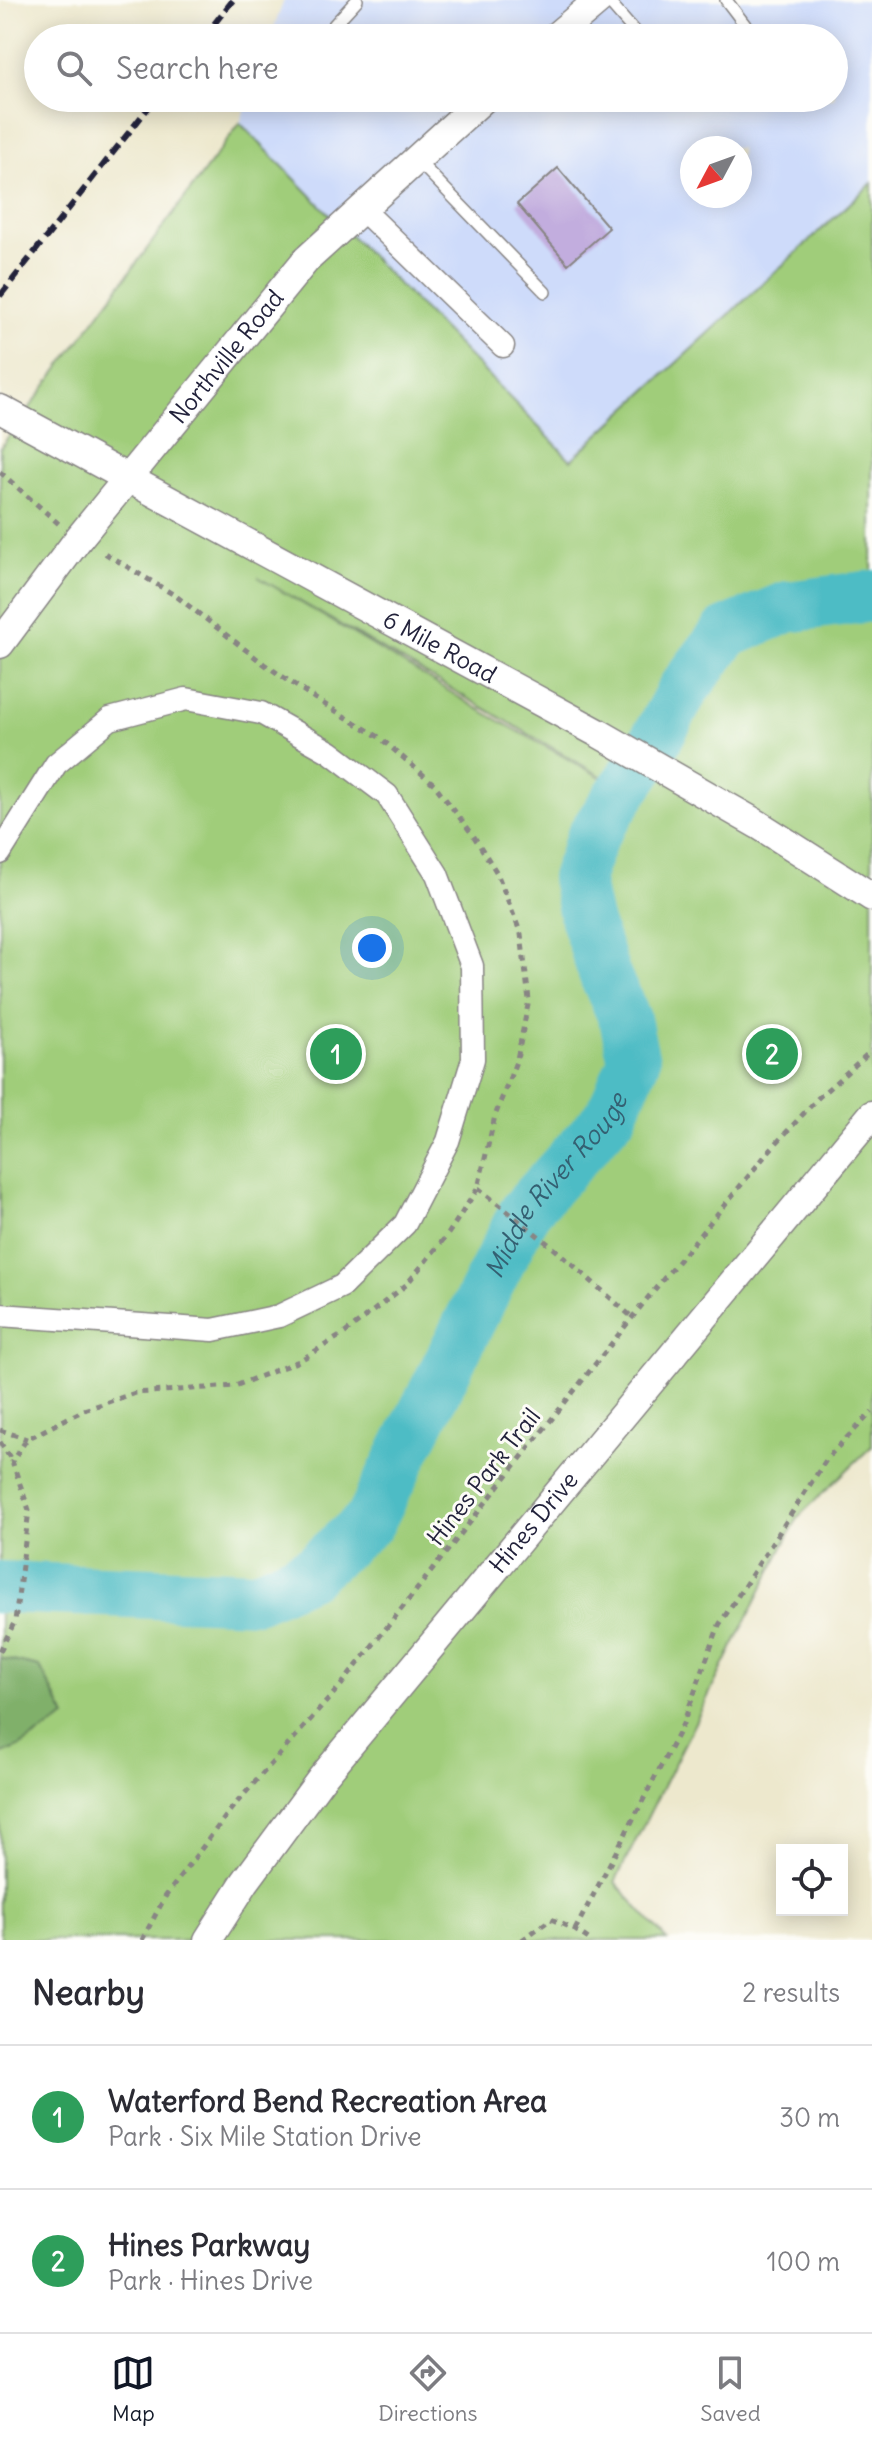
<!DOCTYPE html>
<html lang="en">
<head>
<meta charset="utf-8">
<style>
  body { margin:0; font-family:Delius,sans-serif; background:#f7f7f7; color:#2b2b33 }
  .controls { position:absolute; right:24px; bottom:24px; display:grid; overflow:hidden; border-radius:0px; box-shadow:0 4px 20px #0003 }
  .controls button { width:72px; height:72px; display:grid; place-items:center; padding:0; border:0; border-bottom:2px solid #e1e1e2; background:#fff; color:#2b2b33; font:40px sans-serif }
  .compass { position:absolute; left:680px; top:136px; width:72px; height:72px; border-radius:50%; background:#fff; box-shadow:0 4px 20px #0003; rotate:229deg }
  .you { position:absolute; left:372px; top:948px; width:28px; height:28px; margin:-20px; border:6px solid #fff; border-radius:50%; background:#1a73e8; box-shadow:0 0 0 12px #1a73e833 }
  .badge { display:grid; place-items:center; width:52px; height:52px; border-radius:50%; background:#111827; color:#fff; font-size:26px; font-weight:700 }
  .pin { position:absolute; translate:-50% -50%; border:4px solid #fff; box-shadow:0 2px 8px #0006 }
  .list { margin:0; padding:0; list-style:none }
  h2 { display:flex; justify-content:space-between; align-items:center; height:104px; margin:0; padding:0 32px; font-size:34px }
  h2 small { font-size:26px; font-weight:400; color:#7c7c81 }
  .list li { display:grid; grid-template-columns:52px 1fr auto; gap:24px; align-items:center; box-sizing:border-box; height:144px; padding:0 32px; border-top:2px solid #e1e1e2 }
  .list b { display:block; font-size:30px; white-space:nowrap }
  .list p { margin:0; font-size:26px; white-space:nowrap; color:#7c7c81 }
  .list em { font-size:26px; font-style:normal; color:#7c7c81 }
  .icon { flex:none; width:44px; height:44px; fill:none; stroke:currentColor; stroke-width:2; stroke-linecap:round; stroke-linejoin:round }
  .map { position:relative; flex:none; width:872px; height:1940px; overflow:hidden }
  .search { position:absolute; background:#fff; box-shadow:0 4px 20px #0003; left:24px; right:24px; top:24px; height:88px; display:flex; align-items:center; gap:20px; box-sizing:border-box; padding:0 28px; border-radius:44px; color:#7c7c81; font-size:30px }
  .sheet { height:392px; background:#fff }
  nav { display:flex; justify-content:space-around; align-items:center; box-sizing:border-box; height:112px; border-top:2px solid #e1e1e2; background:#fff; font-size:22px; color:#7c7c81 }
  nav a { display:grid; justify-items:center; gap:4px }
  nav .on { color:#111827 }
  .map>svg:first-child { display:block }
  .built { fill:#cedbfa; fill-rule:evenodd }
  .green { fill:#a0cd7a; stroke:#61785a; stroke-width:2; fill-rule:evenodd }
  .forest { fill:#80b06a; stroke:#516952; stroke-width:2 }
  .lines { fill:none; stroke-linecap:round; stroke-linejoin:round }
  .river { stroke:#4ebcc5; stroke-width:52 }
  .building { fill:#c2adde }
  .service-casing { stroke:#888584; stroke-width:14 }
  .minor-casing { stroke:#888584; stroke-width:25 }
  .tertiary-casing { stroke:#888584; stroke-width:31 }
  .path { stroke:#888584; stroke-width:5; stroke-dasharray:6 6; stroke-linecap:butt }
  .service { stroke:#fff; stroke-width:11 }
  .minor { stroke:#fff; stroke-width:22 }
  .tertiary { stroke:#fff; stroke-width:28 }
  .rail { stroke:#22223b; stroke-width:6; stroke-dasharray:12 6; stroke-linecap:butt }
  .labels { text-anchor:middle; stroke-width:6; stroke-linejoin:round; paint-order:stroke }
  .street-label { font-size:24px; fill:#22223b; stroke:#fdfcf7 }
  .water-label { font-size:26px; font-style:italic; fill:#346072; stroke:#fdfcf7 }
</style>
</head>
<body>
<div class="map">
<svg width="872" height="1940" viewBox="0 0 872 1940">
  <rect width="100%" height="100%" fill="#fdfcf7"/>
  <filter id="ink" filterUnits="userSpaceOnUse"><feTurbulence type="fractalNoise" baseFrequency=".0125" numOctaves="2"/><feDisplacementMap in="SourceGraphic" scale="16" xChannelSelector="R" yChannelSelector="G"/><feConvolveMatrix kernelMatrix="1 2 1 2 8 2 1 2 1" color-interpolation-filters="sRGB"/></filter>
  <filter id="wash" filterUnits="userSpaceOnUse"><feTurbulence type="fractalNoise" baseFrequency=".006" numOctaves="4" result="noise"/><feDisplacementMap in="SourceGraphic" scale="32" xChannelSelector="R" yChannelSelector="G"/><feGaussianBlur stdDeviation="1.8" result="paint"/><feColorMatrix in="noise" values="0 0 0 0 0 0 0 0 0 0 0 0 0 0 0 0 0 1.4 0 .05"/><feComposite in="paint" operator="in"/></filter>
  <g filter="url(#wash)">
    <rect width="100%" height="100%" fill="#ede8cd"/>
    <!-- built -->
    <path class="built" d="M284,0H872V183L571,460L240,123L249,98H834V38H270ZM692,148H740V196H692Z"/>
    <!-- green -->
    <path class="green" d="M240,123L571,460L872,183V1446L798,1517L615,1882L667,1940H0V448ZM258,577L608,780V781L487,714Z"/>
    <!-- forest -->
    <path class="forest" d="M0,1658L40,1667L66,1717L19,1747L0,1755Z"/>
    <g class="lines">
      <!-- river -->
      <path class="river" id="s1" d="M0,1587L256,1597L311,1572L369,1522L525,1211L611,1115L634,1061L625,1019L605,976L586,920L577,878L593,835L648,754L684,688L726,633L787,607L872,596"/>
    </g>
    <g id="blocks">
      <!-- building -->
      <path class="building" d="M558,168L609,228L568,264L517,204Z"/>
    </g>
  </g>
  <g filter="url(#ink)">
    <use href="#blocks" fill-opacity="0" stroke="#888584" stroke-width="2"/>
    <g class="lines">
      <!-- service casing -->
      <g class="service-casing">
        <path id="service" d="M607,0L640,38
          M726,0L755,38
          M322,38L357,0
          M418,161L545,292"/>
      </g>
      <!-- minor casing -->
      <g class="minor-casing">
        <path id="minor" d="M362,209L503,346
          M0,853L56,764L110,719L186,699L261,713L330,752L387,795L437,874L472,966L473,1059L448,1141L405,1224L342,1286L279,1316L213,1330L0,1315"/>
      </g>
      <!-- tertiary casing -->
      <g class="tertiary-casing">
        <g id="tertiary">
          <path d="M554,38L599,0"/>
          <path id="s2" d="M0,409L600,734L759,825L872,897"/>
          <path id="s3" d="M0,644L79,538L306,260L484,98"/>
          <path id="s4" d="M208,1940L245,1882L321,1779L872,1115"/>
        </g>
      </g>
      <!-- path -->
      <path class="path" d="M0,472L59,524
        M478,1188L556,1250L632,1317
        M0,1430L27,1439
        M0,1442L12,1461
        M0,1651L15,1621L29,1510L12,1461L27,1439L84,1410L135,1393L235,1386L299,1361L345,1333L406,1285L448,1234L478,1188L495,1116L517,1059L529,1000L521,934L497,873L473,835L434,784L379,737L314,698L264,664L176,596L101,551
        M575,1930L683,1724L719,1625L828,1457L872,1412
        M142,1940L165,1897L232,1808L342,1684L646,1300L770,1150L818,1098L872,1050
        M522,1940L551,1919L575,1930L590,1940"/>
      <!-- service -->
      <use href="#service" class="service"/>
      <!-- minor -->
      <use href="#minor" class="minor"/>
      <!-- tertiary -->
      <use href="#tertiary" class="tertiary"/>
      <!-- rail -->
      <path class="rail" d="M203,38L233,0
        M0,296L156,98"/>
    </g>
  </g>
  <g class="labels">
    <!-- street labels -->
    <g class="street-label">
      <text dy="8" stroke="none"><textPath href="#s3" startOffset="366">Northville Road</textPath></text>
      <text dy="8" stroke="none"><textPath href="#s2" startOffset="500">6 Mile Road</textPath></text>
      <text transform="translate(484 1477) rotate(-52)" y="8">Hines Park Trail</text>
      <text dy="8" stroke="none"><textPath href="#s4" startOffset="530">Hines Drive</textPath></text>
    </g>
    <!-- water labels -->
    <g class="water-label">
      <text dy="9" stroke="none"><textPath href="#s1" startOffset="780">Middle River Rouge</textPath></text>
    </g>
  </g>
</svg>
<div class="controls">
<button><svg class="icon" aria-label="locate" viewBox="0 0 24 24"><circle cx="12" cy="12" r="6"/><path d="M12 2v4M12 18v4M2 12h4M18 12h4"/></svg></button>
</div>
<svg class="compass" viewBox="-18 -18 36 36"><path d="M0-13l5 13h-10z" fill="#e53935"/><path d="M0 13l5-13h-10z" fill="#7c7c81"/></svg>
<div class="you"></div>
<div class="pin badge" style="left:336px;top:1054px;background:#2e9e5b">1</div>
<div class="pin badge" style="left:772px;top:1054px;background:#2e9e5b">2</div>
<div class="search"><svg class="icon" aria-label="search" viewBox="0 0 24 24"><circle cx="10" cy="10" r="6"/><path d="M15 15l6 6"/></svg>Search here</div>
</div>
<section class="sheet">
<h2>Nearby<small>2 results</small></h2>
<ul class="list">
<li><span class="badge" style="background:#2e9e5b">1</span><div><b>Waterford Bend Recreation Area</b><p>Park · Six Mile Station Drive</p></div><em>30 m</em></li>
<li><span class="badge" style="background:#2e9e5b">2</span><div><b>Hines Parkway</b><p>Park · Hines Drive</p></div><em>100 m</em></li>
</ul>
</section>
<nav>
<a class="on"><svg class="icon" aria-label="map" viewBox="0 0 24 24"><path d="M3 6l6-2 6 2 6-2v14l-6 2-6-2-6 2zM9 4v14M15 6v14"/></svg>Map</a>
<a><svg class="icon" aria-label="directions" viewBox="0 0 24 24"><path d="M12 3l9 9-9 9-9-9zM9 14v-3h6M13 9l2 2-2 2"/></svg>Directions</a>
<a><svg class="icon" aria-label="saved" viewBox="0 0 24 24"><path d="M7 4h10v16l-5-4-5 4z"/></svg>Saved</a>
</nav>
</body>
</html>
